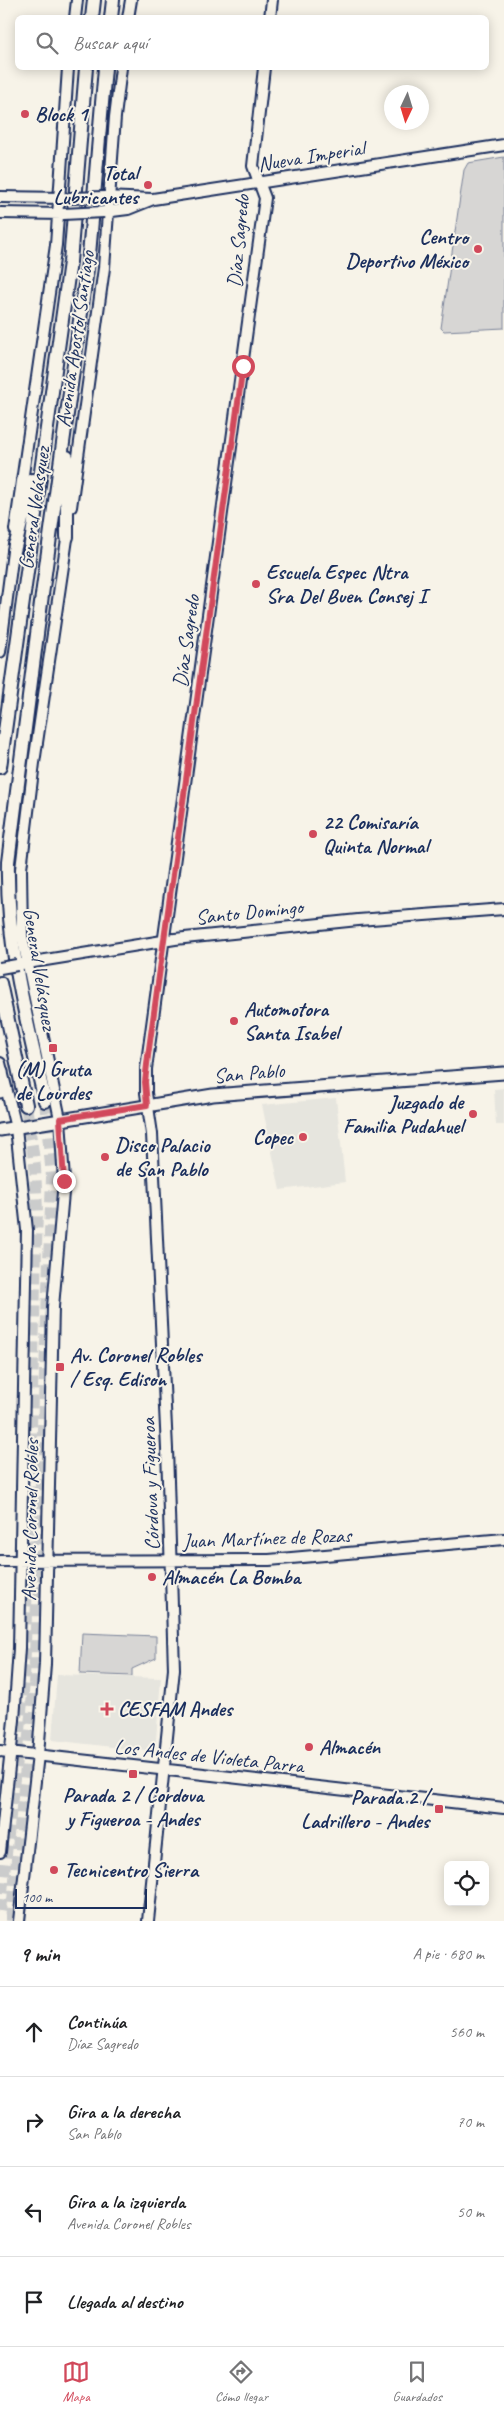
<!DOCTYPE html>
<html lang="es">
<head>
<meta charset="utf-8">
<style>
  body { margin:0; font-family:Caveat,sans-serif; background:#f2f2f2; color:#202124 }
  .controls { position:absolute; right:15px; bottom:15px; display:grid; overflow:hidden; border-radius:8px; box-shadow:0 2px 12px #0003 }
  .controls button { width:45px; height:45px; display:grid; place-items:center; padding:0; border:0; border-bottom:1px solid #e0e0e0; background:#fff; color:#202124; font:25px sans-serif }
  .compass { position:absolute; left:384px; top:85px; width:45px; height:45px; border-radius:50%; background:#fff; box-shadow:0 2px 12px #0003; rotate:184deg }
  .scale { position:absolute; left:15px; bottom:12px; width:132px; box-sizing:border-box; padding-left:5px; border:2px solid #1b2f5e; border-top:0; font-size:14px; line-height:18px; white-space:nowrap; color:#1b2f5e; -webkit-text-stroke:4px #f7f3e8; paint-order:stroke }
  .stop { position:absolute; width:15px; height:15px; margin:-11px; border:4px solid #d1495b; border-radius:50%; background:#fff }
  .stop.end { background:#d1495b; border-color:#fff; box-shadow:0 1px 5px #0008 }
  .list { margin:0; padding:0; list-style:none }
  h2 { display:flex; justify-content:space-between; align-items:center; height:65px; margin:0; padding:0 20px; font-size:21px }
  h2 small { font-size:16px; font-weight:400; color:#757577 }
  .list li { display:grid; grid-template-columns:32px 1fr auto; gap:15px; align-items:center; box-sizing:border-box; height:90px; padding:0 20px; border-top:1px solid #e0e0e0 }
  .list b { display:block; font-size:19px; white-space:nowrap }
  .list p { margin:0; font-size:16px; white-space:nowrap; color:#757577 }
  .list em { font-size:16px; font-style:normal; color:#757577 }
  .icon { flex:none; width:28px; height:28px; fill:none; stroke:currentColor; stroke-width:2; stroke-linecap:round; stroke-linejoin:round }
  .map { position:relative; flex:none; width:504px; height:1921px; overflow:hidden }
  .search { position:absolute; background:#fff; box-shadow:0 2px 12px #0003; left:15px; right:15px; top:15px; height:55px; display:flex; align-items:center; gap:12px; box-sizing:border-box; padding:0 18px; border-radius:8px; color:#757577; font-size:19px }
  .sheet { height:425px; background:#fff }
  nav { display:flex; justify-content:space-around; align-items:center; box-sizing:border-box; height:70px; border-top:1px solid #e0e0e0; background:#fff; font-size:14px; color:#757577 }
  nav a { display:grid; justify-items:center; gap:2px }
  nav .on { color:#d1495b }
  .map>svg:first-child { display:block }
  .built { fill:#e6e5de }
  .green { fill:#d7d6d4; stroke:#798299 }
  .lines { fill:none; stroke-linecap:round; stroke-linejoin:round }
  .highway-tunnel { stroke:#cbcccc; stroke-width:12; stroke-dasharray:12 6; stroke-linecap:butt }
  .secondary-casing { stroke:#1b2f5e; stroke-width:14 }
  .primary-casing { stroke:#1b2f5e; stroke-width:15 }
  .highway-casing { stroke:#1b2f5e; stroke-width:16 }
  .secondary { stroke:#f7f3e8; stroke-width:10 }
  .primary { stroke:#f7f3e8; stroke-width:11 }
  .highway { stroke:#f7f3e8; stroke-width:12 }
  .secondary-bridge-casing { stroke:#1b2f5e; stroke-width:14; stroke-linecap:butt }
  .secondary-bridge { stroke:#f7f3e8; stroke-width:10 }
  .route { stroke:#d1495b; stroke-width:6 }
  .poi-dot { fill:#d1495b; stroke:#f7f3e8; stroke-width:2 }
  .labels { text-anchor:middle; stroke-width:4; stroke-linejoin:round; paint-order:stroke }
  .poi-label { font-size:21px; font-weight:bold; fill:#1b2f5e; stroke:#f7f3e8; text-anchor:start }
  .street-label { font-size:21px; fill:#1b2f5e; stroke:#f7f3e8 }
</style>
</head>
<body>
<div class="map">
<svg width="504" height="1921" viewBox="0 0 504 1921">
  <rect width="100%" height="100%" fill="#f7f3e8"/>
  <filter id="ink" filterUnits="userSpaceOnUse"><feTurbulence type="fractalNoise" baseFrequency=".02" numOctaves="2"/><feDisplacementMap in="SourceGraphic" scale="10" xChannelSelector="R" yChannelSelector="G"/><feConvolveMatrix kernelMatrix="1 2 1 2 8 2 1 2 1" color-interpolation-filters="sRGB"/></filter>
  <g filter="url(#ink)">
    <!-- built -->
    <path class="built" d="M504,1088V1125H496L494,1089Z
      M336,1098L345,1182L280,1190L262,1105Z
      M57,1675L161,1678L155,1752L52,1740Z"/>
    <!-- green -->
    <path class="green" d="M504,157V328L444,331L441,328L464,170L468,163Z
      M82,1633L156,1636V1658L132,1669V1676L80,1674Z"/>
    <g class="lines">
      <!-- highway-tunnel -->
      <path class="highway-tunnel" d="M0,1911L24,1683L37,1211L35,1167L26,1105
        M11,1921L34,1684L52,1177L45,1101"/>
      <!-- secondary casing -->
      <g class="secondary-casing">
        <path id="secondary" d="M75,18L77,0
          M128,18L131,0
          M270,18L272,0
          M0,197L64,198
          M105,197L152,199
          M104,212L128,209L153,199L504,145
          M0,213L63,214
          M71,507L104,268L115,117L121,68
          M15,530L56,245L68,68
          M0,652L14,544
          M21,964L175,939L358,920L504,909
          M0,1063L16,1128L27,1230L19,1648L14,1720L0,1852
          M0,1561L269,1560L504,1539
          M0,1751L504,1808
          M19,1921L38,1755L45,1664L53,1307L64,1181L60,1119L22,936L21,869L34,763L68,532
          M148,1921L174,1669L167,1449L152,1134L146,1093V1069L265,198L253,166L264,68"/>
      </g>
      <!-- primary casing -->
      <g class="primary-casing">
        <path id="primary" d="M0,1092L2,1071
          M0,1130L213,1095L504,1073"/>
      </g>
      <!-- highway casing -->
      <g class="highway-casing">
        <path id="highway" d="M92,18L94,0
          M111,18L113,0
          M67,457V537
          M14,551L32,480
          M0,767L70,262L86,68
          M0,983L26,1105
          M45,1101C27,1022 6,944 8,862L42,595L89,255L105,68"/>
      </g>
      <!-- secondary -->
      <use href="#secondary" class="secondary"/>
      <!-- primary -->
      <use href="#primary" class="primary"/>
      <!-- highway -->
      <use href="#highway" class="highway"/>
      <!-- secondary-bridge casing -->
      <g class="secondary-bridge-casing">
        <path id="secondary-bridge" d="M69,198L105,197
          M63,214L104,212
          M0,968L17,965"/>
      </g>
      <!-- secondary-bridge -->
      <use href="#secondary-bridge" class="secondary-bridge"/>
    </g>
  </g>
  <g class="lines" filter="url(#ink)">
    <!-- route -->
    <path class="route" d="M64,1181L60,1119L147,1105L145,1082L148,1056L243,366"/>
  </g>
  <!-- markers -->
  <g class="poi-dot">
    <circle cx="25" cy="114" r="5"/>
    <circle cx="148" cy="185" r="5"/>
    <circle cx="478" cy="249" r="5"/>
    <circle cx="256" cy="584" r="5"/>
    <circle cx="313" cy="834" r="5"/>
    <circle cx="234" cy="1021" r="5"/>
    <rect x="48" y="1043" width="10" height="10" rx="2.5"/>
    <circle cx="473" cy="1114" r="5"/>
    <circle cx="303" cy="1137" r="5"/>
    <circle cx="105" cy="1157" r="5"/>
    <rect x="55" y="1362" width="10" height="10" rx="2.5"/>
    <circle cx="152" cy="1577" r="5"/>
    <path d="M104.5 1701.5h5v5h5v5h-5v5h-5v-5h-5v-5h5z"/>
    <circle cx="309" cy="1747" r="5"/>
    <rect x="128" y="1769" width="10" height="10" rx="2.5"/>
    <rect x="434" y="1804" width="10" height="10" rx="2.5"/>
    <circle cx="54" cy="1870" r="5"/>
  </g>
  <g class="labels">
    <!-- poi labels -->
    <g class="poi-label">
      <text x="35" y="121">Block 1</text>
      <text x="138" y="180" text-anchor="end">Total<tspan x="138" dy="24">Lubricantes</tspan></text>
      <text x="468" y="244" text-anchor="end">Centro<tspan x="468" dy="24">Deportivo México</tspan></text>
      <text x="266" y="579">Escuela Espec Ntra<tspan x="266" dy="24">Sra Del Buen Consej I</tspan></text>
      <text x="323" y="829">22 Comisaría<tspan x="323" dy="24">Quinta Normal</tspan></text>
      <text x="244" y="1016">Automotora<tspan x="244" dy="24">Santa Isabel</tspan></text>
      <text x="53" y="1076" text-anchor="middle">(M) Gruta<tspan x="53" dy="24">de Lourdes</tspan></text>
      <text x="463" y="1109" text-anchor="end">Juzgado de<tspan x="463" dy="24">Familia Pudahuel</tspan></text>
      <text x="293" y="1144" text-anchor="end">Copec</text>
      <text x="115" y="1152">Disco Palacio<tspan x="115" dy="24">de San Pablo</tspan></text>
      <text x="70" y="1362">Av. Coronel Robles<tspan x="70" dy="24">/ Esq. Edison</tspan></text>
      <text x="162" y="1584">Almacén La Bomba</text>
      <text x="118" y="1716">CESFAM Andes</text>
      <text x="319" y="1754">Almacén</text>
      <text x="133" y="1802" text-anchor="middle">Parada 2 / Cordova<tspan x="133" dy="24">y Figueroa - Andes</tspan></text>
      <text x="429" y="1804" text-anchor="end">Parada 2 /<tspan x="429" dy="24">Ladrillero - Andes</tspan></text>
      <text x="64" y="1877">Tecnicentro Sierra</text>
    </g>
    <!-- street labels -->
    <g class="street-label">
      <text transform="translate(311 156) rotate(-9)" y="7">Nueva Imperial</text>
      <text transform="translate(238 241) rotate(-85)" y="7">Díaz Sagredo</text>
      <text transform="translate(75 339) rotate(-82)" y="7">Avenida Apostol Santiago</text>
      <text transform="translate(34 508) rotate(-82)" y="7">General Velásquez</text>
      <text transform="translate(186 641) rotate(-82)" y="7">Díaz Sagredo</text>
      <text transform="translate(249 912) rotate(-6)" y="7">Santo Domingo</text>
      <text transform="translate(40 969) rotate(81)" y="7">General Velásquez</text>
      <text transform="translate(249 1073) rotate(-5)" y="7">San Pablo</text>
      <text transform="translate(150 1484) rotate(-92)" y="7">Córdova y Figueroa</text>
      <text transform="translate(30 1520) rotate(-89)" y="7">Avenida Coronel Robles</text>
      <text transform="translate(267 1538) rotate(-2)" y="7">Juan Martínez de Rozas</text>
      <text transform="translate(209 1756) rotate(6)" y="7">Los Andes de Violeta Parra</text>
    </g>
  </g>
</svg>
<div class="controls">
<button><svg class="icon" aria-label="locate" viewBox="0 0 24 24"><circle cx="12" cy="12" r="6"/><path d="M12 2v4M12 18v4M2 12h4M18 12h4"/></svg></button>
</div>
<svg class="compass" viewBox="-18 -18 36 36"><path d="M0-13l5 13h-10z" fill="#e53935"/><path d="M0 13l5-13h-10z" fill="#757577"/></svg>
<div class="scale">100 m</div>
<div class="stop" style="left:243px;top:366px"></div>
<div class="stop end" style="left:64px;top:1181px"></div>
<div class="search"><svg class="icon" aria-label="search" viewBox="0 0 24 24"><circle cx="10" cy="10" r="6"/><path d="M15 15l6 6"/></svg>Buscar aquí</div>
</div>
<section class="sheet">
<h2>9 min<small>A pie · 680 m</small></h2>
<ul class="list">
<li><svg class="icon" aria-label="ahead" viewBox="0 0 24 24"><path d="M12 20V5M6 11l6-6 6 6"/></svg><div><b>Continúa</b><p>Díaz Sagredo</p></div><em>560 m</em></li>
<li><svg class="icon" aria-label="right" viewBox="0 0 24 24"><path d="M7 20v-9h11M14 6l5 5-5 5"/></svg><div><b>Gira a la derecha</b><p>San Pablo</p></div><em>70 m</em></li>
<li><svg class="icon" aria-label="left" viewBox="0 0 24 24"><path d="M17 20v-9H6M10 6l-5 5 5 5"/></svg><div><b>Gira a la izquierda</b><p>Avenida Coronel Robles</p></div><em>50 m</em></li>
<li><svg class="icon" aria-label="arrive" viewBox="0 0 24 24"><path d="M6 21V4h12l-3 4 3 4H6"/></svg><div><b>Llegada al destino</b></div></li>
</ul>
</section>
<nav>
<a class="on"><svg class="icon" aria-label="map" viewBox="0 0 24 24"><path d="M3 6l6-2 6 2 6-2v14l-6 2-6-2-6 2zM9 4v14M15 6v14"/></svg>Mapa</a>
<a><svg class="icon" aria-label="directions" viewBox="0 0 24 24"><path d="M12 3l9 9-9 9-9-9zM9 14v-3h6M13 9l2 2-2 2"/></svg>Cómo llegar</a>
<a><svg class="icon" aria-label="saved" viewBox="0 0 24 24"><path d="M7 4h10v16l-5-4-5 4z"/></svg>Guardados</a>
</nav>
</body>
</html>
